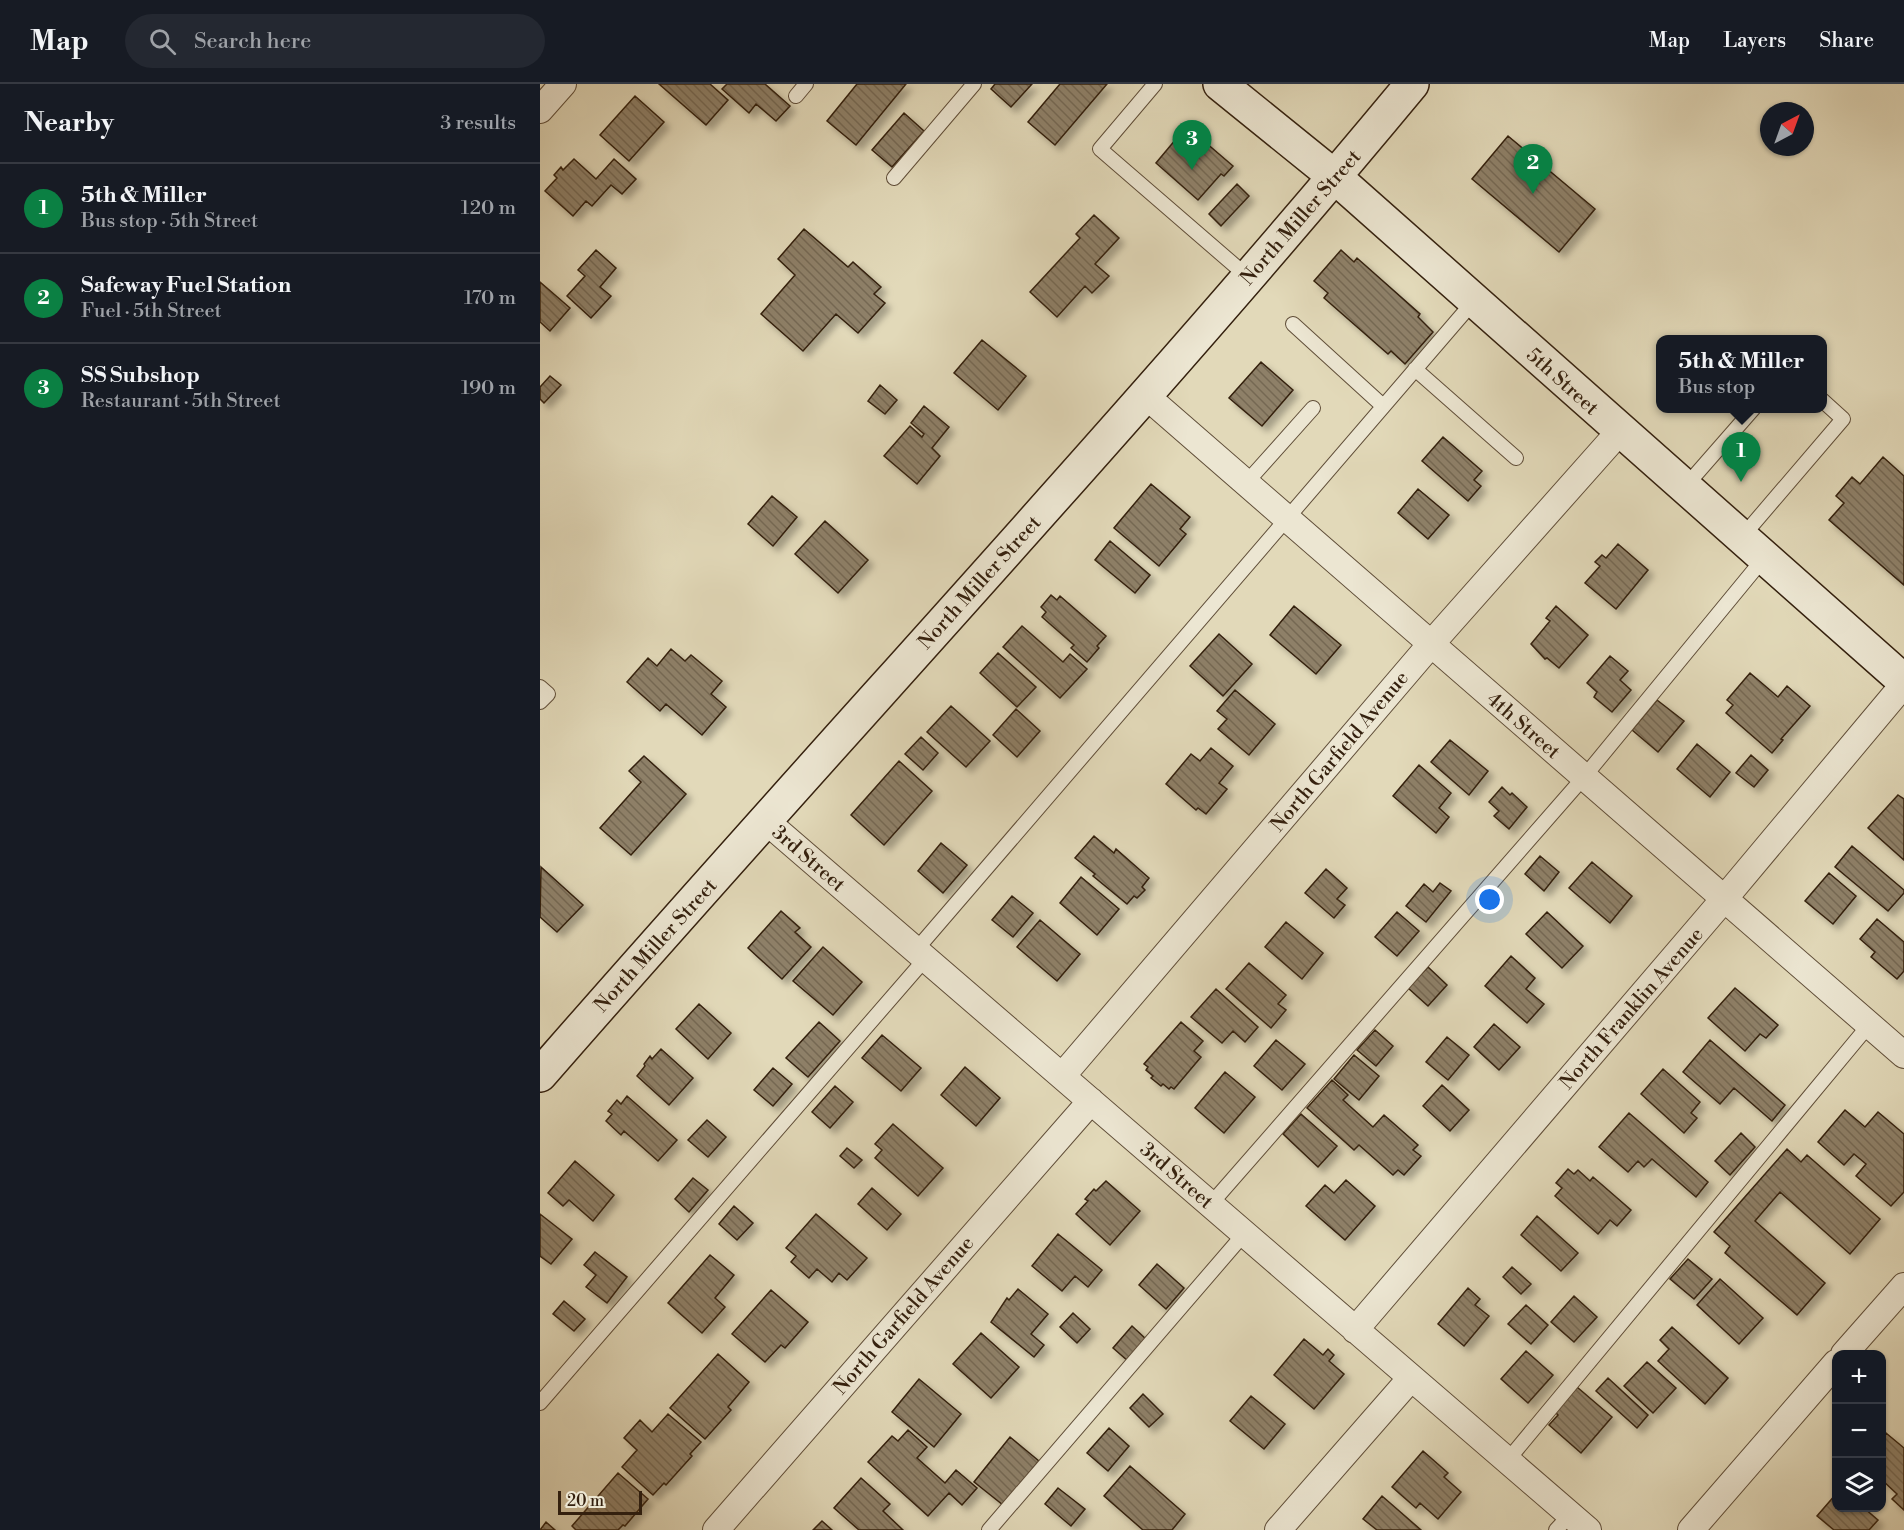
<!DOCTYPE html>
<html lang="en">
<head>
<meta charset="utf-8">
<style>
  body { margin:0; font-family:"Libre Bodoni",serif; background:#242831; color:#f1f3f6 }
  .controls { position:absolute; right:18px; bottom:18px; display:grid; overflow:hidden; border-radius:12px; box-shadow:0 2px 4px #0004 }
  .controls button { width:54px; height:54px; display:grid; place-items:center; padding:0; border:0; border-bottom:2px solid #363941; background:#171b24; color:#f1f3f6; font:30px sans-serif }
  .compass { position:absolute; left:1220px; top:18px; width:54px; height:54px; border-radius:50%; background:#171b24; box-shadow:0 2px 4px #0004; rotate:41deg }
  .scale { position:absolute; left:18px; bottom:15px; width:84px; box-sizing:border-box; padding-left:6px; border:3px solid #34200e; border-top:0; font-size:16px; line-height:21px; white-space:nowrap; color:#34200e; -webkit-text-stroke:4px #ece6d2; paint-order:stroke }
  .you { position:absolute; left:950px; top:816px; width:21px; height:21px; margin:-15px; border:4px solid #fff; border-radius:50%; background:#1a73e8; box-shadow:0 0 0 9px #1a73e833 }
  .badge { display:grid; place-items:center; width:39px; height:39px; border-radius:50%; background:#0b8043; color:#fff; font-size:20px; font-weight:700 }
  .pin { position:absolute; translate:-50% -50px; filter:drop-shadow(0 2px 3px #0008) }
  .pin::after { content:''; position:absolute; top:32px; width:21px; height:18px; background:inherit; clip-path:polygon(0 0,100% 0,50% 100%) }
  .popup { position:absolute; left:1116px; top:251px; width:171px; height:78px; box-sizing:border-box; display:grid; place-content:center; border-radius:12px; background:#171b24; filter:drop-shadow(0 2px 4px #0005); font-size:20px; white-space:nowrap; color:#9ea1a6 }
  .popup b { font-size:22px; color:#f1f3f6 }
  .popup::after { content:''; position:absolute; left:50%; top:100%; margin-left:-12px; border:12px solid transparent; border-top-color:#171b24 }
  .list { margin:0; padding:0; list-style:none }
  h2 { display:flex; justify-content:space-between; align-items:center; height:78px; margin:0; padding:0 24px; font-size:26px }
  h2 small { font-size:20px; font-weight:400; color:#9ea1a6 }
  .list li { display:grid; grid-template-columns:39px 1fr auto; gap:18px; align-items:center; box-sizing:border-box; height:90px; padding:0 24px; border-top:2px solid #363941 }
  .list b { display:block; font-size:22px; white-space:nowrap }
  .list p { margin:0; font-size:20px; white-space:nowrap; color:#9ea1a6 }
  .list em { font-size:20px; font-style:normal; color:#9ea1a6 }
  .icon { flex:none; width:33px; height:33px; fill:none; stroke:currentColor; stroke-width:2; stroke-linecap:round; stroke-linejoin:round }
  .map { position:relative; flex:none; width:1364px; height:1446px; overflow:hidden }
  header { display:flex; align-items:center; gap:36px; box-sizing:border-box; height:84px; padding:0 30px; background:#171b24; border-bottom:2px solid #363941 }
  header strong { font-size:28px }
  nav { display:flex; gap:33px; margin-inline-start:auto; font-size:21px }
  .search { width:420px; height:54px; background:#242831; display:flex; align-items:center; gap:15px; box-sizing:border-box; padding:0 21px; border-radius:33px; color:#9ea1a6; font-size:22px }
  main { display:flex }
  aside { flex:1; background:#171b24 }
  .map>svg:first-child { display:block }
  .building { fill:url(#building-back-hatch); stroke:#34200e; stroke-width:1.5; filter:url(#shadow) }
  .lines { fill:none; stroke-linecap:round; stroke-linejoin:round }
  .lane-casing { stroke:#604e39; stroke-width:16 }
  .street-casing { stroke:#604e39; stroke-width:28 }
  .secondary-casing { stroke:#34200e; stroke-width:36 }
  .lane { stroke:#ece6d2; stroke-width:14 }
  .street { stroke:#ece6d2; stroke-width:26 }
  .secondary { stroke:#ece6d2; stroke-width:33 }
  .labels { text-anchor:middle; stroke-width:4.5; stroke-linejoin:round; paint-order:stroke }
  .street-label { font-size:20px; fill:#34200e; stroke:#ece6d2 }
</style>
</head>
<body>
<header>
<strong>Map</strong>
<div class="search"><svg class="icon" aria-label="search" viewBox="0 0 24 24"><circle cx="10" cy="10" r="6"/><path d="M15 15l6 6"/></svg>Search here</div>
<nav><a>Map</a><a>Layers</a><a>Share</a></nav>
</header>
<main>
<aside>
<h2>Nearby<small>3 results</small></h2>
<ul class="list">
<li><span class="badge">1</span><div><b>5th &amp; Miller</b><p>Bus stop · 5th Street</p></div><em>120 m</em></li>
<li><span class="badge">2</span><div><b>Safeway Fuel Station</b><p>Fuel · 5th Street</p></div><em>170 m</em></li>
<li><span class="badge">3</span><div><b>SS Subshop</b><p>Restaurant · 5th Street</p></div><em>190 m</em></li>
</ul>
</aside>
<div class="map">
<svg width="1364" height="1446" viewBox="0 0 1364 1446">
  <defs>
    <pattern id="building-back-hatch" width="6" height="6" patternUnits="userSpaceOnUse" patternTransform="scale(1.5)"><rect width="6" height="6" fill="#8e8067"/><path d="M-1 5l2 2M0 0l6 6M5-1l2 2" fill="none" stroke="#756853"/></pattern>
    <filter id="shadow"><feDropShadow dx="5.5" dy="5.5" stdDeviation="3" flood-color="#0004"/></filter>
  </defs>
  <rect width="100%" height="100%" fill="#e2d9b9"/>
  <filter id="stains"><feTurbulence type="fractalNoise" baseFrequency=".00333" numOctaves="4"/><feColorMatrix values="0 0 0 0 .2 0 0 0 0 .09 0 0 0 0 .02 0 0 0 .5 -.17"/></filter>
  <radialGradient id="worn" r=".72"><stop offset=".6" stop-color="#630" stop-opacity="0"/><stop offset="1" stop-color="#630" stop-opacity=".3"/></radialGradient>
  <!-- building -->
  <path class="building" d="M119,0H170L188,16L166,41Z
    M187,0H225L250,22L236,37L216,20L209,29L182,5Z
    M317,0H366L316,61L287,37Z
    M455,0H492L471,23L451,5Z
    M520,0H567L515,61L488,38Z
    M95,12L124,38L89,77L60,51Z
    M364,29L384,47L352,83L332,66Z
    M651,46L693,82L684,92L681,90L658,116L616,79L636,55L640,58Z
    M968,52L1055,125L1019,168L932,95Z
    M34,75L56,95L74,75L96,95L82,110L71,101L52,122L46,117L33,132L5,107L17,94L14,91L21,83L23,86Z
    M697,100L709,112L681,142L669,130Z
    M554,131L579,154L555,180L569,192L552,209L545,202L517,233L490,208L540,154L536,150Z
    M264,145L308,183L313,178L341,203L334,210L345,219L318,249L296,230L263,267L221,230L255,191L238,175Z
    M56,166L76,184L60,203L71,212L51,234L27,212L45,192L38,186Z
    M801,166L814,178L817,174L880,230L878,233L893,248L865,280L851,267L848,270L784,214L788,209L774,197Z
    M0,198L30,224L10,247L0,238Z
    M442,256L486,292L458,326L414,289Z
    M721,278L753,306L722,342L689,314Z
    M10,292L21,301L4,319L0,315V303Z
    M340,301L357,316L345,330L328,317Z
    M384,322L409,343L392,364L400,372L377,400L344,372L370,342L382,353L384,350L371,339Z
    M903,353L942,387L934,396L941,402L928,417L882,377Z
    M1343,373L1364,392V501L1289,436L1304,419L1296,412L1312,393L1320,400Z
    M611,400L650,433L640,445L646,450L619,482L574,444Z
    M878,405L909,431L888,455L858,429Z
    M232,412L257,433L233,462L208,440Z
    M285,437L328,476L298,509L255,470Z
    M570,457L610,491L595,509L555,476Z
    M1078,460L1108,486L1076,525L1045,499L1060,482L1055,478L1062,471L1066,474Z
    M511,511L517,516L520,512L566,552L557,562L559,564L547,578L531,564L534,561L502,533L506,528L501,523Z
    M754,522L801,561L776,590L730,551Z
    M1016,522L1048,551L1019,584L1007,574L1005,575L991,560L1010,537L1006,534Z
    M482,542L523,578L530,570L547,585L520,614L463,563Z
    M679,550L712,580L683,612L650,582Z
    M131,565L145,577L151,571L182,597L171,610L186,623L162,651L126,620L120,627L87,598L108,574L117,582Z
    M458,569L496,603L477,623L440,589Z
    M1070,572L1088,587L1080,596L1091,606L1072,628L1054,613L1057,608L1047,599Z
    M1210,589L1238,613L1247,602L1270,622L1241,655L1243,656L1232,669L1186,629L1193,621L1187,616Z
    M695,606L735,640L709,671L678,645L687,635L677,627Z
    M1117,616L1144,637L1118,668L1092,646Z
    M411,622L450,657L426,683L387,648Z
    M476,625L500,647L477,673L453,651Z
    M381,653L398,669L383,686L365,670Z
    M910,656L948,687L929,711L891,678Z
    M1157,660L1190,688L1170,713L1137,685Z
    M671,664L693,682L679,699L687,705L666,730L658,724L656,726L626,700L651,670L660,677Z
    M1211,671L1228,686L1214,703L1196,689Z
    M104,672L146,710L91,771L60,744L101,698L89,687Z
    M359,677L392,707L344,761L311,731Z
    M879,681L911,709L899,724L909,733L896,749L853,712Z
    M962,703L970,711L972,709L987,723L969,745L954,732L959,727L949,718Z
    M1358,711L1364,715V776L1328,744Z
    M554,752L574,769L576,765L609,794L602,803L605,806L597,814L594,812L587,820L553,792L555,790L535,774Z
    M401,759L427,781L403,809L378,787Z
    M1312,762L1364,806V809L1348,827L1295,783Z
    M1000,772L1019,788L1004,807L985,790Z
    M1052,778L1092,812L1070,839L1029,804Z
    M1,783L43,821L17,848L0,833Z
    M786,785L807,804L797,815L805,821L794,834L765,809Z
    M1289,789L1316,812L1293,840L1265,817Z
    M541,793L579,825L557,851L520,819Z
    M900,799L911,807L886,838L866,822L884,800L893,808Z
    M472,812L493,829L473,853L452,836Z
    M241,827L260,844L255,848L271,863L242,895L208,864Z
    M857,828L879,847L857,872L835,853Z
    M1007,828L1043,862L1022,884L986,850Z
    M1337,835L1364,858V887L1357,895L1331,873L1335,868L1320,855Z
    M500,836L540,870L517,897L477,863Z
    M746,838L783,869L762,895L725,863Z
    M283,863L322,898L293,931L253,897Z
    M971,872L995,894L986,905L1004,920L987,939L945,902Z
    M709,879L746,911L738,920L746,926L731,944L686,905Z
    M888,883L907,901L888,922L868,904Z
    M1195,904L1238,941L1226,954L1220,950L1205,967L1168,934Z
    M676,905L718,943L705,958L693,947L682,959L651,933Z
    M159,920L191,949L168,975L136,945Z
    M279,938L300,957L268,993L246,974Z
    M641,938L663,957L654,967L661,973L634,1005L631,1003L629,1005L623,1000L621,1002L611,994L613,992L606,986L608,983L604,980Z
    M954,940L980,963L959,986L934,963Z
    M835,946L853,962L836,982L817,966Z
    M342,951L381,984L361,1007L322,974Z
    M907,953L929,971L908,996L886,978Z
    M736,956L765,980L742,1006L714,982Z
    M1170,956L1245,1021L1232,1037L1194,1004L1180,1020L1143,988Z
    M121,965L153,994L129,1021L97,992L105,982L104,980L110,972L112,975Z
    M814,971L839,992L819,1016L794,995Z
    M425,983L460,1014L436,1042L401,1011Z
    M233,984L252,1000L233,1022L214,1006Z
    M1123,985L1160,1018L1151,1029L1157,1034L1144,1049L1101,1010Z
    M685,988L715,1013L684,1049L655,1024Z
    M792,996L808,1011L803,1016L833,1043L844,1031L878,1061L873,1066L881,1072L864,1091L858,1086L853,1091L819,1061L814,1066L767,1024Z
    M902,1001L929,1026L910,1047L883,1022Z
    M295,1002L313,1018L290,1044L272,1028Z
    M87,1012L137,1056L118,1077L84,1047L81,1051L66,1037L72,1030L68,1027L77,1016L81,1020Z
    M1305,1026L1325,1043L1338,1028L1364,1050V1108L1351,1122L1316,1092L1326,1080L1314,1070L1304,1081L1278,1058Z
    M1089,1029L1168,1098L1156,1113L1112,1075L1104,1083L1098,1077L1088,1088L1059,1063Z
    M761,1030L797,1062L778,1083L743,1050Z
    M167,1036L186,1053L168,1073L148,1056Z
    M353,1040L403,1084L378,1112L335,1074L342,1066L335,1060Z
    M1201,1049L1215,1063L1190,1091L1175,1077Z
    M307,1064L322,1076L314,1084L300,1072Z
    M1247,1065L1261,1078L1267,1071L1340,1135L1310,1170L1240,1108L1215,1137L1285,1199L1257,1231L1185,1169L1190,1162L1174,1148Z
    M35,1077L74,1111L53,1137L29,1116L23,1122L8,1109Z
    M1028,1085L1034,1090L1038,1086L1050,1097L1053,1093L1091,1126L1077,1142L1070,1136L1058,1150L1015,1112L1022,1104L1016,1099Z
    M153,1094L168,1106L149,1128L135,1115Z
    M806,1096L835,1122L805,1156L766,1122L785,1101L794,1109Z
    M566,1097L600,1127L570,1161L536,1130L548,1117L545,1115L554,1105L556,1107Z
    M332,1104L361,1130L347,1146L318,1120Z
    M194,1122L213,1139L197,1156L179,1140Z
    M0,1130L32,1155L11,1180L0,1172Z
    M276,1130L327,1174L307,1196L299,1189L292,1198L277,1185L269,1194L251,1178L256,1172L246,1164Z
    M997,1132L1038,1169L1021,1187L981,1151Z
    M518,1150L562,1186L548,1203L535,1192L522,1207L492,1182Z
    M55,1168L87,1193L67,1219L46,1203L56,1191L44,1181Z
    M170,1171L194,1191L175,1214L185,1223L162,1249L128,1219Z
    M1148,1175L1172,1195L1154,1215L1130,1195Z
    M617,1180L644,1204L626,1225L599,1201Z
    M972,1183L991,1200L981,1210L963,1193Z
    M1180,1195L1223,1234L1199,1260L1157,1221Z
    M928,1204L940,1215L935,1221L949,1232L924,1262L898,1240Z
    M478,1205L508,1230L491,1250L504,1261L494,1273L451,1238L467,1214L469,1216Z
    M231,1206L268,1238L245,1264L241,1261L225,1278L192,1250Z
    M1034,1212L1057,1233L1034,1258L1011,1238Z
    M24,1217L45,1235L34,1247L13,1230Z
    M986,1221L1008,1241L991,1260L968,1240Z
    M533,1229L550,1245L537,1259L520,1243Z
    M592,1242L607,1256L588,1277L573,1264Z
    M1132,1243L1188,1294L1165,1320L1118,1277L1129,1265L1120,1256Z
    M441,1249L479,1283L451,1314L413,1280Z
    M764,1255L783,1271L788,1265L794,1271L789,1277L804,1290L774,1325L734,1291Z
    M986,1267L1013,1291L988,1319L961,1295Z
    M178,1270L209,1298L188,1323L191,1326L165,1355L130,1324Z
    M1107,1278L1136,1304L1113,1329L1084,1302Z
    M1068,1294L1108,1331L1097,1344L1056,1307Z
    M379,1295L421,1330L394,1363L352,1328Z
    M1037,1303L1072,1333L1041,1369L1009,1341L1018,1331L1015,1328Z
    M603,1310L623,1330L609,1343L590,1324Z
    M711,1312L745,1340L724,1365L690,1337Z
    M128,1330L161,1358L150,1370L152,1372L126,1401L124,1399L113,1411L82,1383L97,1366L84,1354L100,1336L112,1348Z
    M569,1344L589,1362L568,1387L547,1369Z
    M368,1346L387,1363L377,1374L405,1399L416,1386L437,1404L422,1421L409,1409L388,1432L328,1378L352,1352L358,1357Z
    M1346,1349L1364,1364V1426L1352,1415L1357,1410L1342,1396V1354Z
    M470,1353L499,1377L463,1421L434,1398Z
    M883,1367L908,1389L904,1393L921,1408L898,1435L880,1419L876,1424L852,1403Z
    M590,1382L645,1430L632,1446H603L564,1412Z
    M78,1389L108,1415L85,1442L83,1441L78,1446H36L32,1442Z
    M321,1394L350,1420L343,1427L363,1446H319L294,1424Z
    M518,1404L545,1425L531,1442L505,1420Z
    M1296,1410V1424H1324L1338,1436L1329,1446H1294L1277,1432Z
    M842,1412L881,1446H837L823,1435Z
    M282,1437L292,1446H273Z
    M6,1438L15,1446H0Z"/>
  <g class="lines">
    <!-- lane casing -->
    <g class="lane-casing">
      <path id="lane" d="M615,0L560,65L708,193
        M256,12L266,0
        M354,94L434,0
        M753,240L843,322
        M875,285L976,374
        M706,399L773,324
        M1144,404L1214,324
        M1202,453L1303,335L1282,316
        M0,603L8,610L0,618
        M376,866L934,217
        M670,1121L1044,693L1224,474
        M0,1319L386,874
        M967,1377L1329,941
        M449,1446L704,1150
        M1016,1446L1030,1431"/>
    </g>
    <!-- street casing -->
    <g class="street-casing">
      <path id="street" d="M0,26L23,0
        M605,311L1364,971
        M226,737C500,972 772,1211 1048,1446
        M523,991L891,560L1080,347
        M815,1246L1184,815L1364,600
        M1304,1270L1364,1202
        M176,1446L551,1017
        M738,1446L871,1294
        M1151,1446L1296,1279"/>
    </g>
    <!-- secondary casing -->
    <g class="secondary-casing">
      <path id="secondary" d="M680,0L795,93L1364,597
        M0,991C289,659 591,339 872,0"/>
    </g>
    <!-- lane -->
    <use href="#lane" class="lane"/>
    <!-- street -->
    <use href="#street" class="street"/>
    <!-- secondary -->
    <use href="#secondary" class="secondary"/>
  </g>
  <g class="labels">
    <!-- street labels -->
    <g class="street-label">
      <text transform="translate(760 133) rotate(-49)" y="7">North Miller Street</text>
      <text transform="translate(1023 297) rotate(42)" y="7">5th Street</text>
      <text transform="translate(439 498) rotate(-48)" y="7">North Miller Street</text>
      <text transform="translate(984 641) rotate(41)" y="7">4th Street</text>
      <text transform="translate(799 667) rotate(-50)" y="7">North Garfield Avenue</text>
      <text transform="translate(269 774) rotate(41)" y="7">3rd Street</text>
      <text transform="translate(115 861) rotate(-48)" y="7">North Miller Street</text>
      <text transform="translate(1091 924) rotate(-49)" y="7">North Franklin Avenue</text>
      <text transform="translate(637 1091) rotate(41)" y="7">3rd Street</text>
      <text transform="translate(363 1231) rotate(-49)" y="7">North Garfield Avenue</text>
    </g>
  </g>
  <rect width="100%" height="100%" filter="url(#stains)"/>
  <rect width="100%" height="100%" fill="url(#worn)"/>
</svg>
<div class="controls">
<button>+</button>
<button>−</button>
<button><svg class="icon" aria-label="layers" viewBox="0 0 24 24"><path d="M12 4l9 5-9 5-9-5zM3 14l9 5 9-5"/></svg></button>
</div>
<svg class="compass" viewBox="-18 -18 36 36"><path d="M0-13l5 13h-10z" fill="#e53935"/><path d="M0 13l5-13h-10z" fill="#9ea1a6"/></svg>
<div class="scale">20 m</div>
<div class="you"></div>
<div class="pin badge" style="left:1201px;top:398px">1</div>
<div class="popup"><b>5th &amp; Miller</b>Bus stop</div>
<div class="pin badge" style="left:993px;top:110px">2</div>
<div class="pin badge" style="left:652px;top:86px">3</div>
</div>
</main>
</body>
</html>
